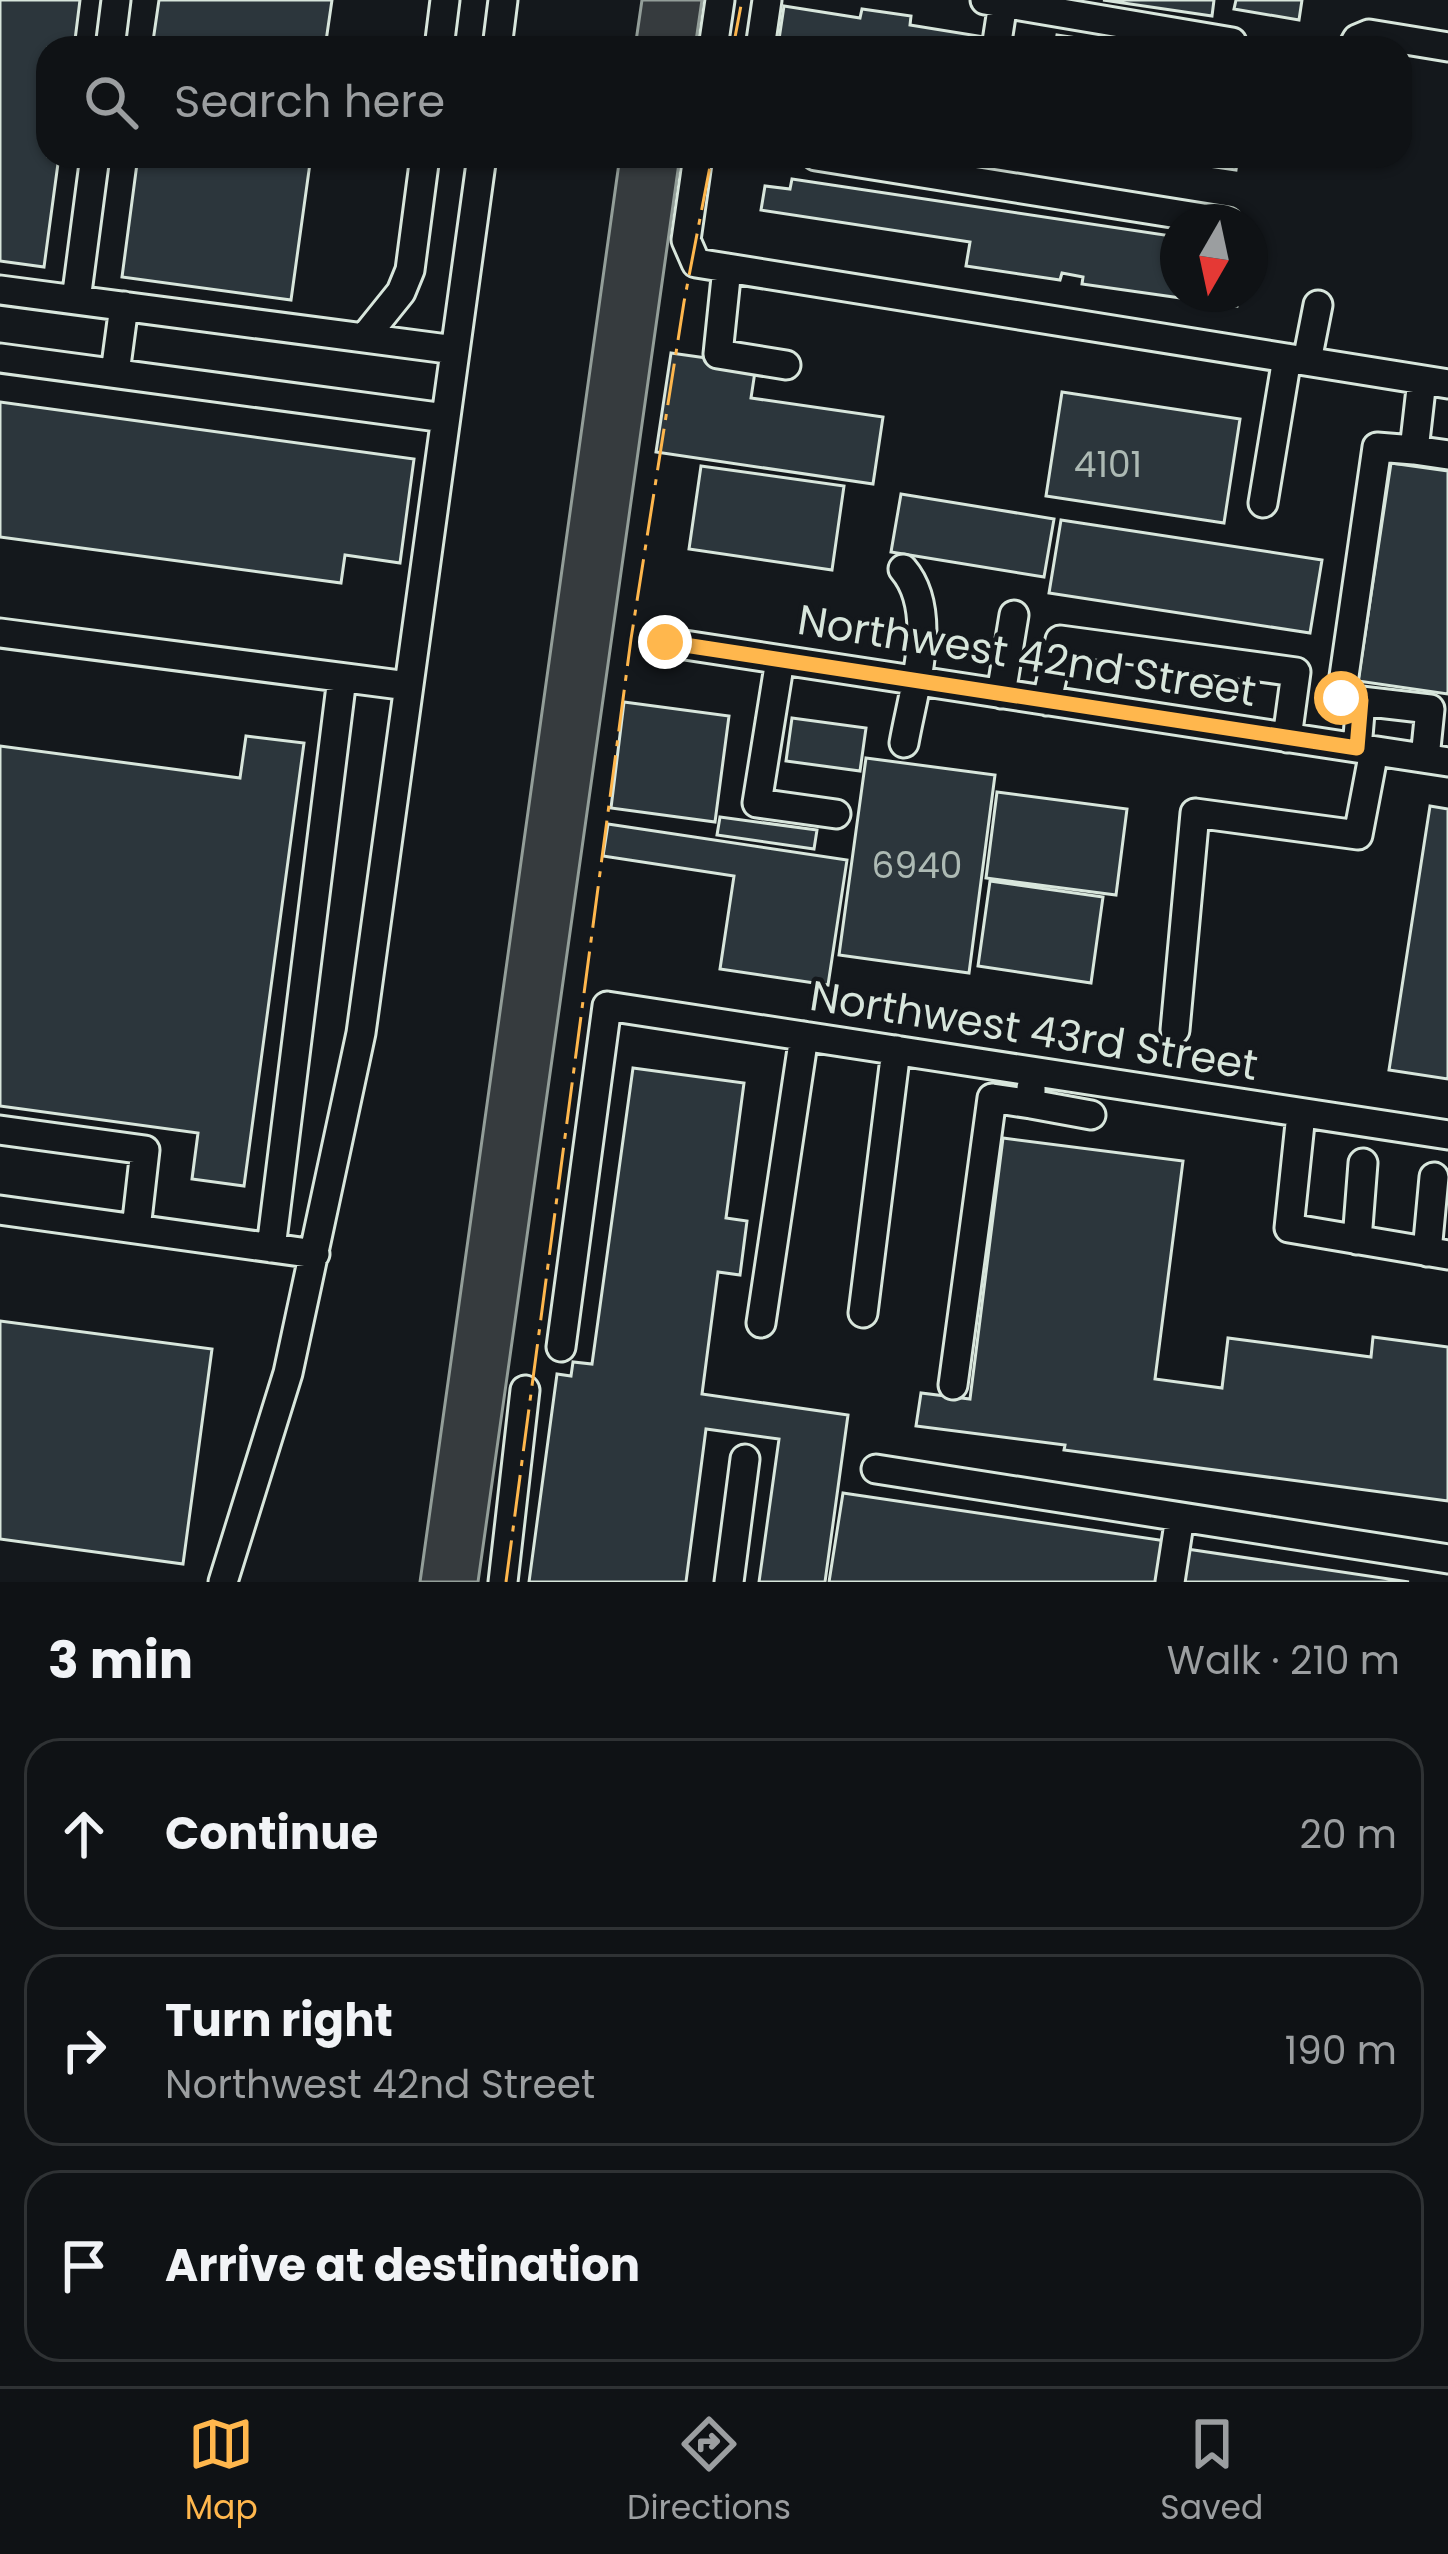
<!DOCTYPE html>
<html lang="en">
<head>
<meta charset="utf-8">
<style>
  body { margin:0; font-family:Poppins,sans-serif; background:#1d2022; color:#f1f3f6 }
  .compass { position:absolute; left:1160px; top:204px; width:108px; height:108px; border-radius:50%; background:#0f1215; box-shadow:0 3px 9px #0004; rotate:189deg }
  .stop { position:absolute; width:36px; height:36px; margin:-27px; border:9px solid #ffb74d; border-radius:50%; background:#fff }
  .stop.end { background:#ffb74d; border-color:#fff; box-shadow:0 3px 12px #0008 }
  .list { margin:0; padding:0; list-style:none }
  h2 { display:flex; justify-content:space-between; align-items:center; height:156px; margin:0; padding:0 48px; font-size:51px }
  h2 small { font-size:39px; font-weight:400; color:#9b9ea0 }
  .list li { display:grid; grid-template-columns:78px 1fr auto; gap:36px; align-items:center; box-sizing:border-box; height:192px; margin:0 24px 24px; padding:0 24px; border:3px solid #2f3234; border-radius:36px }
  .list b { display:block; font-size:45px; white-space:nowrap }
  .list p { margin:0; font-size:39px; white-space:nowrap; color:#9b9ea0 }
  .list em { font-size:39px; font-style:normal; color:#9b9ea0 }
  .icon { flex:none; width:66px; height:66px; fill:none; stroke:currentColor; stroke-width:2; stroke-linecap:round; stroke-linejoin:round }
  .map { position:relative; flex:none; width:1448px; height:1582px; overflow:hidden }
  .search { position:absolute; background:#0f1215; box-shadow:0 3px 9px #0004; left:36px; right:36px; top:36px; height:132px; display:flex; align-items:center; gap:30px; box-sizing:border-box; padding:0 42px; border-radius:36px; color:#9b9ea0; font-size:45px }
  .sheet { height:804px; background:#0f1215 }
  nav { display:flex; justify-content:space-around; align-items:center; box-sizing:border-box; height:168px; border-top:3px solid #2f3234; background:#0f1215; font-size:33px; color:#9b9ea0 }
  nav a { display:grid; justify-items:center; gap:6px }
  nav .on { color:#ffb74d }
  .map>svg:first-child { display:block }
  .water { fill:#363b3e; stroke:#939e99; stroke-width:3 }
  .building { fill:#2c363c; stroke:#d8e6dc; stroke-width:3 }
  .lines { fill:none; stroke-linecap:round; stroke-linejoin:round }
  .minor-casing { stroke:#d8e6dc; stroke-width:33 }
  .minor { stroke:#14181c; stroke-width:27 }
  .power { stroke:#ffb74d; stroke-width:3; stroke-dasharray:42 9 6 9; stroke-linecap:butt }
  .route { stroke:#ffb74d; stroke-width:15 }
  .labels { text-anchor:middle; stroke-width:9; stroke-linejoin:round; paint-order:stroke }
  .number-label { font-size:36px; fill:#adbab4 }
  .street-label { font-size:42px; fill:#d8e6dc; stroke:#14181c }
</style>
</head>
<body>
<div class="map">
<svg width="1448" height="1582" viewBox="0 0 1448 1582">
  <rect width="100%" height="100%" fill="#14181c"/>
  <!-- water -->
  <path class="water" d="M642,0H702L695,48H635Z
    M620,156H680L478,1582H420Z"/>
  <!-- building -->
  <path class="building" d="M0,0H80L74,48H48V156H59L44,267L0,261Z
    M159,0H332L325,48H152Z
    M1103,0H1214L1212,16Z
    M1236,0H1302L1299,20L1234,9Z
    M784,6L860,18L862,9L911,16L910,25L984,37L982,48L778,46Z
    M1057,35L1144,48H1055Z
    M138,156H311L291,300L122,277Z
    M1189,156H1238L1236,170L1188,163Z
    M792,179L1178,237V294H1239L1237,306L1082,284L1083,277L1062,273L1060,280L966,266L970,242L761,210L765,186L790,189Z
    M671,353L756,365L751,398L883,417L873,484L656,452Z
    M1062,392L1240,419L1224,523L1046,496Z
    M0,402L414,459L400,563L345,555L341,583L0,537Z
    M1391,463L1448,471V694L1358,681Z
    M701,466L844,486L832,570L689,549Z
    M901,494L1054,519L1044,577L891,552Z
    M1061,520L1322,560L1310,633L1049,593Z
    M624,702L729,716L715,822L611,808Z
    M792,718L866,728L860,771L786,761Z
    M246,736L304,743L244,1186L192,1179L198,1133L0,1106V746L240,778Z
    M866,758L995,775L969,973L839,955Z
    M997,792L1127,809L1116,895L986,878Z
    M1430,806L1448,809V1079L1389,1070Z
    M720,817L817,830L814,849L717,835Z
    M608,824L847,860L828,985L720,969L734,876L603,856Z
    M990,881L1103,897L1091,983L978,966Z
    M633,1068L744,1083L726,1218L747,1221L740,1275L718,1272L702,1394L848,1415L825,1582H759L779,1439L706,1429L686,1582H529L557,1374L571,1376L573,1362L592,1364Z
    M1003,1138L1183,1161L1155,1379L1222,1388L1228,1338L1371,1357L1373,1337L1448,1347V1501L1064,1450L1065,1445L916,1426L921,1393L970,1399Z
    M0,1321L212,1349L183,1564L0,1539Z
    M843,1493L1166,1541L1160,1582H829Z
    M1187,1549L1409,1582H1181Z"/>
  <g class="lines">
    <!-- minor casing -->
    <g class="minor-casing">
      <path id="minor" d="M985,0L1232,42
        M110,48L116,0
        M439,48L445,0
        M497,48L503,0
        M713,48L720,0
        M760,48L767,0
        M996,48L1003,3
        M1352,48L1357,39L1369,34L1448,47
        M698,156L686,240L696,263L1448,384
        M816,156L1228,222
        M727,268L718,354L786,365
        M0,290L455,350
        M76,300L95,156
        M364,338L401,292L410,270L425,156
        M0,358L445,418
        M1307,361L1318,305
        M115,373L124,306
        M1422,380L1414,450L1448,455
        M1263,503L1287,358
        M903,569C940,612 913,691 904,743
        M0,633L408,686
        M665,642L1448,762
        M780,660L757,803L836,814
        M1001,694L1014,615
        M1047,701L1060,640L1296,672L1287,738
        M1361,701L1430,709L1425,758
        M1357,748L1361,701L1341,697L1377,447L1414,450
        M1175,1030L1195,813L1358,835L1374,751
        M1031,1088V1104L1091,1115
        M1301,1114L1289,1228L1448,1255
        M0,1130L145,1150L136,1229
        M0,1210L315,1254
        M1357,1240L1363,1163
        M271,1248L342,678
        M1427,1252L1434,1177
        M863,1313L896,1050
        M761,1323L804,1036
        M561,1347L607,1006L1448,1135
        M953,1385L992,1098L1031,1104
        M876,1469L1448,1559
        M223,1582L288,1373L361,1033L482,156
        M503,1582L525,1390
        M729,1582L745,1459
        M1170,1582L1180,1517"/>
    </g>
    <!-- minor -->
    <use href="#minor" class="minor"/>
    <!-- power -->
    <path class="power" d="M733,48L742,0
      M506,1582L631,639L684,302L712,156"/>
  </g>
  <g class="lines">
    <!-- route -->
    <path class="route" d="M665,642L1357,748L1361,700L1341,698"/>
  </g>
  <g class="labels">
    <!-- number labels -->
    <g class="number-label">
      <text x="1108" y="477">4101</text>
      <text x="917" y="878">6940</text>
    </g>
    <!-- street labels -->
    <g class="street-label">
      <text transform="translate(1027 655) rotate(9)" y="15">Northwest 42nd Street</text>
      <text transform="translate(1034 1030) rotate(9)" y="15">Northwest 43rd Street</text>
    </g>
  </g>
</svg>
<svg class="compass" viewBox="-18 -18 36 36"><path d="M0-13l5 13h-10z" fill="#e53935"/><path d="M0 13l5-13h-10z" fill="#9b9ea0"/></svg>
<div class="stop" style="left:1341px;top:698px"></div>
<div class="stop end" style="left:665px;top:642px"></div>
<div class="search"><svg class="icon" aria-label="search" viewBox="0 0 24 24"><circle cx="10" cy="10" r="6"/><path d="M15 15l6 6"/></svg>Search here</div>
</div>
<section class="sheet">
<h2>3 min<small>Walk · 210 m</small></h2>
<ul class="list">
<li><svg class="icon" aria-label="ahead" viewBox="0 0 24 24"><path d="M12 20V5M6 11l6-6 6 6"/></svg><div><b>Continue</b></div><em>20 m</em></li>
<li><svg class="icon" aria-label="right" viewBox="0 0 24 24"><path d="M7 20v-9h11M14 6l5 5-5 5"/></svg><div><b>Turn right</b><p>Northwest 42nd Street</p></div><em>190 m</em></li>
<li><svg class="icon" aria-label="arrive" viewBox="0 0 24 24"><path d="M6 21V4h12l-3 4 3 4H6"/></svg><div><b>Arrive at destination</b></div></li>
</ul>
</section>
<nav>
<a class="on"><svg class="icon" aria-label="map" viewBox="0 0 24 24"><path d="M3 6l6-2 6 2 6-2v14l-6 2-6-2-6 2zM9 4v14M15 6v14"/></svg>Map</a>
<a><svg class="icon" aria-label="directions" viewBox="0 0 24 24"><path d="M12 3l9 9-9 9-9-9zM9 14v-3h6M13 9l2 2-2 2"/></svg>Directions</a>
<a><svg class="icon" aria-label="saved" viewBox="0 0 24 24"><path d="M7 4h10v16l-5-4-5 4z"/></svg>Saved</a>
</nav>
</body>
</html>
